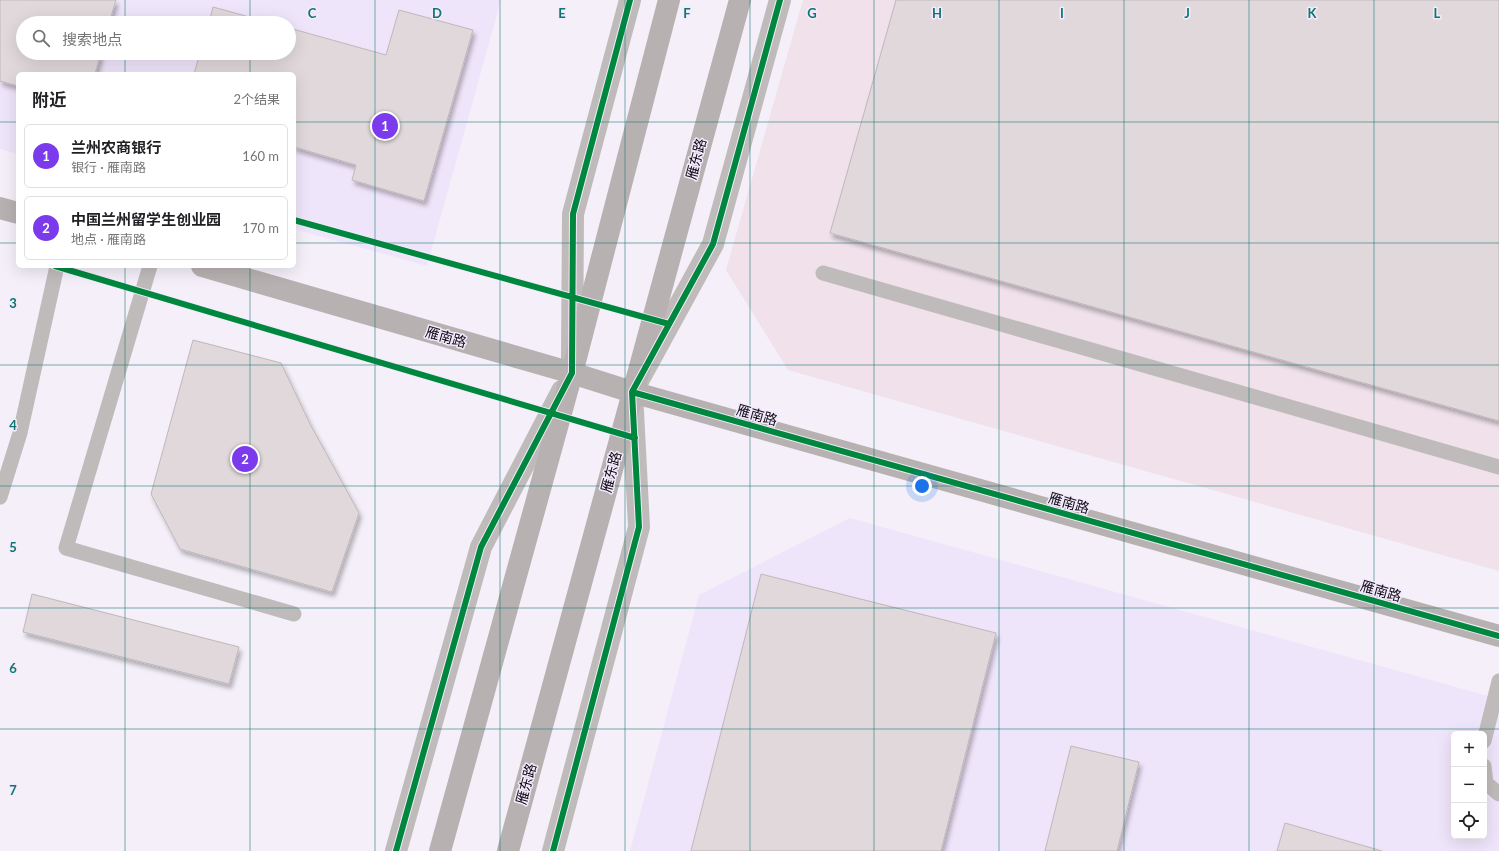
<!DOCTYPE html>
<html lang="zh">
<head>
<meta charset="utf-8">
<style>
  body { margin:0; font-family:Lato,"Noto Sans SC",sans-serif; background:#f2f2f2; color:#202124 }
  .controls { position:absolute; right:12px; bottom:12px; display:grid; overflow:hidden; border-radius:6px; box-shadow:0 4px 16px #0002 }
  .controls button { width:36px; height:36px; display:grid; place-items:center; padding:0; border:0; border-bottom:1px solid #e0e0e0; background:#fff; color:#202124; font:20px sans-serif }
  .you { position:absolute; left:922px; top:486px; width:14px; height:14px; margin:-10px; border:3px solid #fff; border-radius:50%; background:#1a73e8; box-shadow:0 0 0 6px #1a73e833 }
  .badge { display:grid; place-items:center; width:26px; height:26px; border-radius:50%; background:#7c3aed; color:#fff; font-size:13px; font-weight:700 }
  .pin { position:absolute; translate:-50% -50%; border:2px solid #fff; box-shadow:0 1px 4px #0006 }
  .list { margin:0; padding:0; list-style:none }
  h2 { display:flex; justify-content:space-between; align-items:center; height:52px; margin:0; padding:0 16px; font-size:17px }
  h2 small { font-size:13px; font-weight:400; color:#757577 }
  .list li { display:grid; grid-template-columns:26px 1fr auto; gap:12px; align-items:center; box-sizing:border-box; height:64px; margin:0 8px 8px; padding:0 8px; border:1px solid #e0e0e0; border-radius:6px }
  .list b { display:block; font-size:15px; white-space:nowrap }
  .list p { margin:0; font-size:13px; white-space:nowrap; color:#757577 }
  .list em { font-size:13px; font-style:normal; color:#757577 }
  .icon { flex:none; width:22px; height:22px; fill:none; stroke:currentColor; stroke-width:2; stroke-linecap:round; stroke-linejoin:round }
  .map { position:relative; flex:none; width:1499px; height:851px; overflow:hidden }
  .search { position:absolute; background:#fff; box-shadow:0 4px 16px #0002; left:16px; top:16px; width:280px; height:44px; display:flex; align-items:center; gap:10px; box-sizing:border-box; padding:0 14px; border-radius:22px; color:#757577; font-size:15px }
  .panel { position:absolute; background:#fff; box-shadow:0 4px 16px #0002; left:16px; top:72px; width:280px; height:196px; border-radius:6px }
  .map>svg:first-child { display:block }
  .built { fill:#efe5fa; fill-rule:evenodd }
  .industrial { fill:#f0e1eb }
  .building { fill:#e0d8db; stroke:#c0b7ba; filter:url(#shadow) }
  .lines { fill:none; stroke-linecap:round; stroke-linejoin:round }
  .service { stroke:#c0bbbb; stroke-width:15 }
  .minor { stroke:#c0bbbb; stroke-width:22 }
  .secondary { stroke:#b8b1b1; stroke-width:22 }
  .cycleway-casing { stroke:#f3ebfd; stroke-width:8 }
  .cycleway { stroke:#00873e; stroke-width:6 }
  .grid { fill:none; stroke:#0f766e; stroke-width:1; stroke-opacity:0.55 }
  .labels { text-anchor:middle; stroke-width:3; stroke-linejoin:round; paint-order:stroke }
  .street-label { font-size:14px; fill:#110c16; stroke:#f3ebfd }
  .grid-label { font-size:13px; text-anchor:middle; font-weight:bold; fill:#0f766e; stroke:#f3ebfd; stroke-width:3; stroke-linejoin:round; paint-order:stroke }
</style>
</head>
<body>
<div class="map">
<svg width="1499" height="851" viewBox="0 0 1499 851">
  <defs>
    <filter id="shadow"><feDropShadow dx="2.5" dy="4.5" stdDeviation="2" flood-color="#0004"/></filter>
  </defs>
  <rect width="100%" height="100%" fill="#f4eff9"/>
  <!-- built -->
  <path class="built" d="M0,0H501L427,266L294,229V74H18V154L0,149ZM23,23H289V53H23Z
    M850,518L1499,699V851H630L699,595ZM1454,734H1484V836H1454Z"/>
  <!-- industrial -->
  <path class="industrial" d="M803,0H1499V571L788,370L726,270Z"/>
  <!-- building -->
  <path class="building" d="M0,0H116L109,23H23V53H101L95,74H18V86L0,81Z
    M896,0H1499V421L830,233Z
    M213,7L271,23H209Z
    M399,10L473,30L424,201L352,180L356,165L294,147V74H194L200,53H289V28L386,55Z
    M193,340L281,363L310,424L359,513L332,592L180,549L151,494Z
    M761,574L996,633L941,851H691Z
    M32,594L239,647L229,684L23,632Z
    M1071,746L1139,762L1117,851H1045Z
    M1285,823L1382,851H1277Z"/>
  <g class="lines">
    <!-- service -->
    <path class="service" d="M150,266L66,548L294,614
      M823,273L1499,467
      M0,497L20,433L57,266
      M1484,741L1499,681
      M1484,766L1486,783L1499,794"/>
    <!-- minor -->
    <path class="minor" d="M572,359L573,214L630,0
      M396,851L481,547L562,391
      M553,851L639,527L632,392L713,244L780,0"/>
    <!-- secondary -->
    <path class="secondary" d="M0,208L18,213
      M202,266L572,373L632,392L1499,636
      M440,851L572,373L669,0
      M508,851L740,0"/>
    <!-- cycleway casing -->
    <g class="cycleway-casing">
      <path id="cycleway" d="M294,220L669,324
        M55,266L635,438
        M632,392L1499,636
        M396,851L481,547L572,373L573,214L630,0
        M553,851L639,527L632,392L713,244L780,0"/>
    </g>
    <!-- cycleway -->
    <use href="#cycleway" class="cycleway"/>
  </g>
  <!-- grid -->
  <path class="grid" d="M125,0V23M250,0V23M375,0V851M500,0V851M625,0V851M750,0V851M874,0V851M999,0V851M1124,0V851M1249,0V851M1374,0V851M125,53V74M250,53V74M0,122H18M294,122H1499M0,243H18M294,243H1499M125,266V851M250,266V851M0,365H1499M0,486H1499M0,608H1499M0,729H1499"/>
  <g class="labels">
    <!-- street labels -->
    <g class="street-label">
      <text transform="translate(696 159) rotate(-75)" y="5">雁东路</text>
      <text transform="translate(446 337) rotate(16)" y="5">雁南路</text>
      <text transform="translate(757 415) rotate(16)" y="5">雁南路</text>
      <text transform="translate(611 472) rotate(-75)" y="5">雁东路</text>
      <text transform="translate(1069 503) rotate(16)" y="5">雁南路</text>
      <text transform="translate(1381 591) rotate(16)" y="5">雁南路</text>
      <text transform="translate(526 784) rotate(-75)" y="5">雁东路</text>
    </g>
  </g>
  <g class="grid-label">
    <text x="312" y="18">C</text>
    <text x="437" y="18">D</text>
    <text x="562" y="18">E</text>
    <text x="687" y="18">F</text>
    <text x="812" y="18">G</text>
    <text x="937" y="18">H</text>
    <text x="1062" y="18">I</text>
    <text x="1187" y="18">J</text>
    <text x="1312" y="18">K</text>
    <text x="1437" y="18">L</text>
    <text x="13" y="308">3</text>
    <text x="13" y="430">4</text>
    <text x="13" y="552">5</text>
    <text x="13" y="673">6</text>
    <text x="13" y="795">7</text>
  </g>
</svg>
<div class="controls">
<button>+</button>
<button>−</button>
<button><svg class="icon" aria-label="locate" viewBox="0 0 24 24"><circle cx="12" cy="12" r="6"/><path d="M12 2v4M12 18v4M2 12h4M18 12h4"/></svg></button>
</div>
<div class="you"></div>
<div class="pin badge" style="left:385px;top:126px">1</div>
<div class="pin badge" style="left:245px;top:459px">2</div>
<div class="search"><svg class="icon" aria-label="search" viewBox="0 0 24 24"><circle cx="10" cy="10" r="6"/><path d="M15 15l6 6"/></svg>搜索地点</div>
<section class="panel">
<h2>附近<small>2个结果</small></h2>
<ul class="list">
<li><span class="badge">1</span><div><b>兰州农商银行</b><p>银行 · 雁南路</p></div><em>160 m</em></li>
<li><span class="badge">2</span><div><b>中国兰州留学生创业园</b><p>地点 · 雁南路</p></div><em>170 m</em></li>
</ul>
</section>
</div>
</body>
</html>
